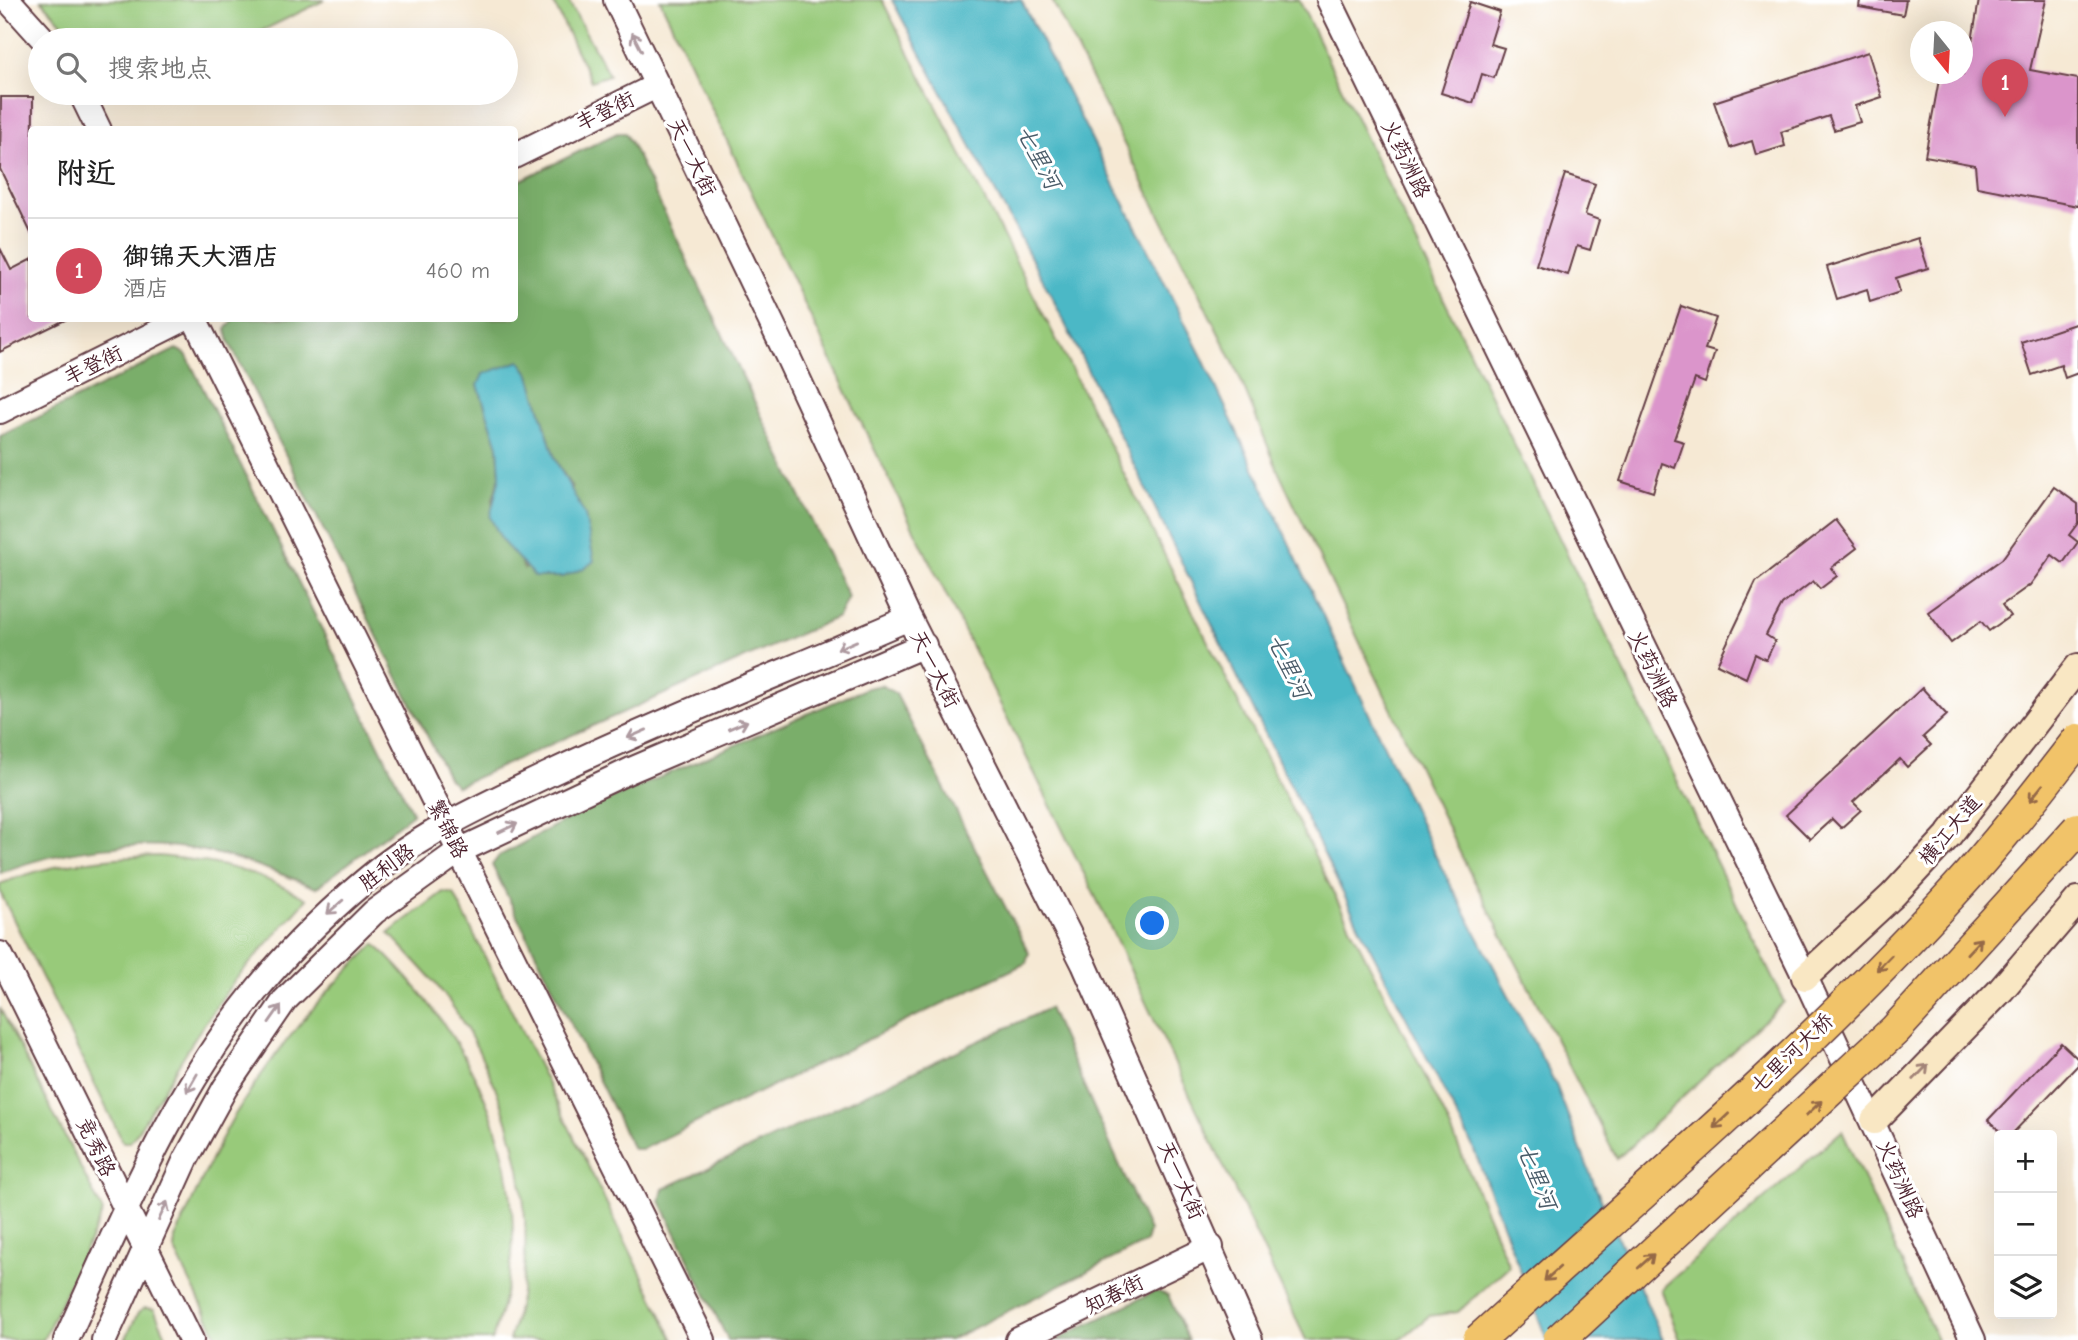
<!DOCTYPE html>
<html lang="zh">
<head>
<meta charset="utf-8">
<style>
  body { margin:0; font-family:"Comic Neue","LXGW WenKai TC",sans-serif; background:#f2f2f2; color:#222 }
  .controls { position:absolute; right:21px; bottom:21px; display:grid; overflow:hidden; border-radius:7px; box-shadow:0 7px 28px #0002 }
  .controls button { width:63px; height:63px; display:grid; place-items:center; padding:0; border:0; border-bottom:2px solid #e0e0e0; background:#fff; color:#222; font:35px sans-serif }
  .compass { position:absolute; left:1910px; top:21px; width:63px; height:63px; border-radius:50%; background:#fff; box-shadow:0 7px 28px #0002; rotate:162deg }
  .you { position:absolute; left:1153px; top:924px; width:24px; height:24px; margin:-18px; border:5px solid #fff; border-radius:50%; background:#1a73e8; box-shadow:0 0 0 10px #1a73e833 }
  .badge { display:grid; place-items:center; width:46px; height:46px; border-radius:50%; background:#d1495b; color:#fff; font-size:23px; font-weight:700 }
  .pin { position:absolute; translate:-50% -58px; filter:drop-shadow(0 2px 4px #0008) }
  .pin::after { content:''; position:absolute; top:37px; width:24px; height:21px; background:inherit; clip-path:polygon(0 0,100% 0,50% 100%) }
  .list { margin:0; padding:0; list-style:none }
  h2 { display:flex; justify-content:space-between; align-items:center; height:91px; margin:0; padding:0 28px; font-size:30px }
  h2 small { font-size:23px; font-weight:400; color:#767676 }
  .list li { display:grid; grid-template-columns:46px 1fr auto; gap:21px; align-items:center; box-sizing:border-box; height:105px; padding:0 28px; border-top:2px solid #e0e0e0 }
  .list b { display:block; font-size:26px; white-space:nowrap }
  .list p { margin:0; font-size:23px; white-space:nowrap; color:#767676 }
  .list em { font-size:23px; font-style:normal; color:#767676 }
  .icon { flex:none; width:38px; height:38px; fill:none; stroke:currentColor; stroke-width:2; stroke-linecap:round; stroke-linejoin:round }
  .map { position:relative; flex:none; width:2078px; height:1340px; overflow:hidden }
  .search { position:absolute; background:#fff; box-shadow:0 7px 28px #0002; left:28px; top:28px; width:490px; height:77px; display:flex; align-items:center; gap:18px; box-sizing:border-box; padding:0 24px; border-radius:38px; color:#767676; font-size:26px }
  .panel { position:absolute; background:#fff; box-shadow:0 7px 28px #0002; left:28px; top:126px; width:490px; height:196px; border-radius:7px }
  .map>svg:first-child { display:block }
  .green { fill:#98ca7a; stroke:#717452; stroke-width:2 }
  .forest { fill:#7aae6a; stroke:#62664a; stroke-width:2; fill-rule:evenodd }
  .water { fill:#4bb8c6; stroke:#4a6c78; stroke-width:2 }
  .building { fill:#db95cb }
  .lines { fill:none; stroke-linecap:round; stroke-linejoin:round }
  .tertiary-casing { stroke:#643d44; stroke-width:28 }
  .secondary-casing { stroke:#643d44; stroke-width:30 }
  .tertiary { stroke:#fff; stroke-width:24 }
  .secondary { stroke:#f9e7c3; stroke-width:26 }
  .trunk-bridge-casing { stroke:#643d44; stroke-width:35; stroke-linecap:butt }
  .trunk-bridge { stroke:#f1c369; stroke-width:32 }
  .oneway { stroke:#ae9aa0 }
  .oneway2 { stroke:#956947 }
  .oneway3 { stroke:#a28377 }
  .labels { text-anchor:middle; stroke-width:6; stroke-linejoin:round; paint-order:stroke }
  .street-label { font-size:21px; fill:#4a1f2b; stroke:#fff }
  .water-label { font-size:23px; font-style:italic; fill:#4a5c69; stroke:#fff }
</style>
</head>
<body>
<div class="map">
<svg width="2078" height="1340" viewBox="0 0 2078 1340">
  <rect width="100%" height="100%" fill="#fff"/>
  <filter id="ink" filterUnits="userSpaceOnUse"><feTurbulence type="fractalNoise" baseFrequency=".0143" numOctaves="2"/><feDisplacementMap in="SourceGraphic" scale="14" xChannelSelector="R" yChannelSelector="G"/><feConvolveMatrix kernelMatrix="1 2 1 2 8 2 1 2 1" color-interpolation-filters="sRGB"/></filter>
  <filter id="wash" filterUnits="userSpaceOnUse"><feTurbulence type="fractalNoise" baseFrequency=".00686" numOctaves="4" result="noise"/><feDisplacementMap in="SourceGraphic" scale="28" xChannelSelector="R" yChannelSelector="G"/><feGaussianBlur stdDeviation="1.57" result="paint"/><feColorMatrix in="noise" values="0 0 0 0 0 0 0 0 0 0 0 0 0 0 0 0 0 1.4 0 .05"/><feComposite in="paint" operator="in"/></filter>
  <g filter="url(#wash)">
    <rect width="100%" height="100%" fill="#f6e9d4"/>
    <!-- green -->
    <path class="green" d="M41,0H325L243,40H77Z
      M552,0H568L609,75L591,81Z
      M660,0H882L1078,382L1447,1120L1509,1266L1458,1312L1429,1316L1400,1340H1306L1101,908L855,410Z
      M1052,0H1299L1784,1002L1617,1159L1462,857L1279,473L1235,366Z
      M159,856C218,862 255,870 307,899L234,981L196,1036L137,1133L130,1142H123L0,892V884C51,863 104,857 159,856Z
      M443,892L454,894L674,1340H509C546,1230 517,1106 455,1010C437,982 412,958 389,933Z
      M375,944C455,1021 510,1116 513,1230C514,1267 503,1305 492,1340H219L174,1249L175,1238C195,1197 212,1152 236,1113C275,1050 322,994 375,944Z
      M0,1008L103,1212L43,1340H0Z
      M1842,1131L1937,1340H1680L1661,1289Z
      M145,1308L154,1309L168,1340H125L138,1313Z"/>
    <!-- forest -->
    <path class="forest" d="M617,133H625L631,143L848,597L838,617L457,786L449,779L229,342L226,329L235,318H514L515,183ZM520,361L530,375L555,459L572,488L524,569L518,556L503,542L492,502L500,476L498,446L478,385Z
      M176,349L186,354L413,814L316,888C280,873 243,859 205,851C142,838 59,849 0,873V436Z
      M881,685L896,694L1029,953L1026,963L642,1149H633L492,865L499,856L582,811L867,688Z
      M1049,1008L1149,1231L1146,1242L950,1340H728L660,1201L663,1189Z
      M1155,1291L1168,1295L1188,1340H1056Z"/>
    <!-- water -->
    <path class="water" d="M892,0H1021L1201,355L1436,857L1556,1085L1595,1186L1663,1340H1547L1472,1145L1364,936L1051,295Z
      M520,361L530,375L555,459L585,515L594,561L585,568L563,577H535L503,542L490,517L500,476L498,446L478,385L483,374Z"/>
    <g id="blocks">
      <!-- building -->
      <path class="building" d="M1860,0H1906L1903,15L1859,7Z
        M1979,0H2046L2030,70L2078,79V206L1977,187L1975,165L1925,156L1940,74H1963V51L1970,53Z
        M1470,2L1500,12L1490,44L1504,48L1494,78L1482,74L1473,103L1441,93Z
        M1868,52L1882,97L1855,106L1860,122L1834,130L1829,116L1781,132L1785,146L1756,155L1752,141L1730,148L1714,102Z
        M1,97H33L32,235L0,169Z
        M1565,174L1595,184L1585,215L1599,220L1590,250L1577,246L1568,275L1536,265Z
        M1918,238L1928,268L1896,278L1900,292L1870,302L1867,289L1837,299L1827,267Z
        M0,248L11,270L32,259V318H69L0,352Z
        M1681,306L1716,318L1705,349L1715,352L1705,383L1695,379L1674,439L1684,442L1675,468L1662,463L1653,492L1620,481Z
        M2078,323V373L2065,378L2061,365L2032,375L2021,342Z
        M2054,487L2078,504V523L2069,535L2078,542L2063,563L2052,555L2030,585L2002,605L2010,616L1989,631L1981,621L1951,643L1928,612L2002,559Z
        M1836,520L1857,548L1831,568L1837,576L1820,589L1813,581L1782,605L1766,635L1775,641L1766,660L1755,654L1746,678L1717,664L1756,582Z
        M1922,688L1947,715L1923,737L1931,745L1907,767L1900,759L1853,802L1861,810L1841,828L1832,819L1810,839L1786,815Z
        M2061,1043L2078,1059V1065L2011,1135H2004L1988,1120Z"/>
    </g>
  </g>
  <g filter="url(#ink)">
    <use href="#blocks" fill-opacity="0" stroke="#643d44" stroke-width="2"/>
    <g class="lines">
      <!-- tertiary casing -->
      <g class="tertiary-casing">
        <path id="tertiary" d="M8,0L44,40
          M616,0L788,357L909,618L1084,964L1250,1340
          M1329,0L1805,977L1973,1340
          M81,93L99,130
          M514,156L658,85
          M194,318L703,1340
          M0,411L186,318
          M0,954L191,1340
          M66,1340C122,1218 172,1093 258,988C295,943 338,902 383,866C434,827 493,801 551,773C669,717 790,670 909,618
          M104,1340L186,1159L225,1088L285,1000L374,912L459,851L631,770L924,645
          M1018,1340L1211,1247"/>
      </g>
      <!-- secondary casing -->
      <g class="secondary-casing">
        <path id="secondary" d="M1805,977L1892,896L1948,836L2078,667
          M1874,1121L2001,990L2078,900"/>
      </g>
      <!-- tertiary -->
      <use href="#tertiary" class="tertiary"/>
      <!-- secondary -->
      <use href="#secondary" class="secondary"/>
      <!-- trunk-bridge casing -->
      <g class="trunk-bridge-casing">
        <path id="trunk-bridge" d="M1479,1340C1641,1193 1810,1050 1957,888C2000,841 2039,790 2078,740
          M1559,1340L1895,1030L2078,829"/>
      </g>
      <!-- trunk-bridge -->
      <use href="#trunk-bridge" class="trunk-bridge"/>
    </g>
    <!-- one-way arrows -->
    <defs><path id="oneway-shaft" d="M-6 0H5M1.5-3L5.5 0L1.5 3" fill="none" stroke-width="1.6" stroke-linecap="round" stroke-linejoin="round" transform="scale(1.75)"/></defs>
    <g class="oneway">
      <use href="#oneway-shaft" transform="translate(637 42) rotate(-117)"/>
      <use href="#oneway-shaft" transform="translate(847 645) rotate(157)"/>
      <use href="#oneway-shaft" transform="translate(738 725) rotate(-23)"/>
      <use href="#oneway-shaft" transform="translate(637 734) rotate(157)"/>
      <use href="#oneway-shaft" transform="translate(508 828) rotate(-26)"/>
      <use href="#oneway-shaft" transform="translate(335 907) rotate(139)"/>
      <use href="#oneway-shaft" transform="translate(275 1014) rotate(-55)"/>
      <use href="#oneway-shaft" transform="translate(192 1083) rotate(120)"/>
      <use href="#oneway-shaft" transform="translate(163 1211) rotate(-65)"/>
    </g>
    <g class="oneway2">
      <use href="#oneway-shaft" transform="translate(2036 793) rotate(129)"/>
      <use href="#oneway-shaft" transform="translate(1974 946) rotate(-47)"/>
      <use href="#oneway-shaft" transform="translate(1884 963) rotate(134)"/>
      <use href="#oneway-shaft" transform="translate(1814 1108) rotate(-43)"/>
      <use href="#oneway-shaft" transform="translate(1721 1121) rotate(137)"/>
      <use href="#oneway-shaft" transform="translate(1646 1261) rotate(-42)"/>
      <use href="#oneway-shaft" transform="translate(1552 1274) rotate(138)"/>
    </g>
    <use class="oneway3" href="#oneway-shaft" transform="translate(1921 1072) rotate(-46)"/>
  </g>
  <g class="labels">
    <!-- street labels -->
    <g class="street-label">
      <text transform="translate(605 111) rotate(-26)" y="7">丰登街</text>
      <text transform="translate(692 157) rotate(64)" y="7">天一大街</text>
      <text transform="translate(1406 159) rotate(64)" y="7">火药洲路</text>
      <text transform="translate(93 365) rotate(-26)" y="7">丰登街</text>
      <text transform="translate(935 669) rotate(63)" y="7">天一大街</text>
      <text transform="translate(1653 669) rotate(64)" y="7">火药洲路</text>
      <text transform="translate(448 829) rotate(63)" y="7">繁锦路</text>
      <text transform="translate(1950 830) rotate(-50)" y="7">横江大道</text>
      <text transform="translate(387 867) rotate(-37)" y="7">胜利路</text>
      <text transform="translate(1792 1053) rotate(-44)" y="7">七里河大桥</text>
      <text transform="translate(96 1147) rotate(64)" y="7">竞秀路</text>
      <text transform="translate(1900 1179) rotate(66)" y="7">火药洲路</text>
      <text transform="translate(1181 1180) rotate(66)" y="7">天一大街</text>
      <text transform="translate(1114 1294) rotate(-26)" y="7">知春街</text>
    </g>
    <!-- water labels -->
    <g class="water-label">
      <text transform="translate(1039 157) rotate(62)" y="8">七里河</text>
      <text transform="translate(1289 666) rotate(64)" y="8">七里河</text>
      <text transform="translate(1537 1176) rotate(68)" y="8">七里河</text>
    </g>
  </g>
</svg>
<div class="controls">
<button>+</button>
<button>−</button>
<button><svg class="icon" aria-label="layers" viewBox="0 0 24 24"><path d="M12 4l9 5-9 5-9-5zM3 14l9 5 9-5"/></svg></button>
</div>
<svg class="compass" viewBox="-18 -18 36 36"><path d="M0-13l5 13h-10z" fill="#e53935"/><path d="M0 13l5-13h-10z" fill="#767676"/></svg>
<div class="you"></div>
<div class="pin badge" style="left:2005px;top:117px">1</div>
<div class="search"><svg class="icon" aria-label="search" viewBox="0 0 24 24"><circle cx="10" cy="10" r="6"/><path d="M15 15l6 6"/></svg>搜索地点</div>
<section class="panel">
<h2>附近<small></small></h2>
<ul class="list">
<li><span class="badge">1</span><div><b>御锦天大酒店</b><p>酒店</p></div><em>460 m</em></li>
</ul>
</section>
</div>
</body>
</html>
